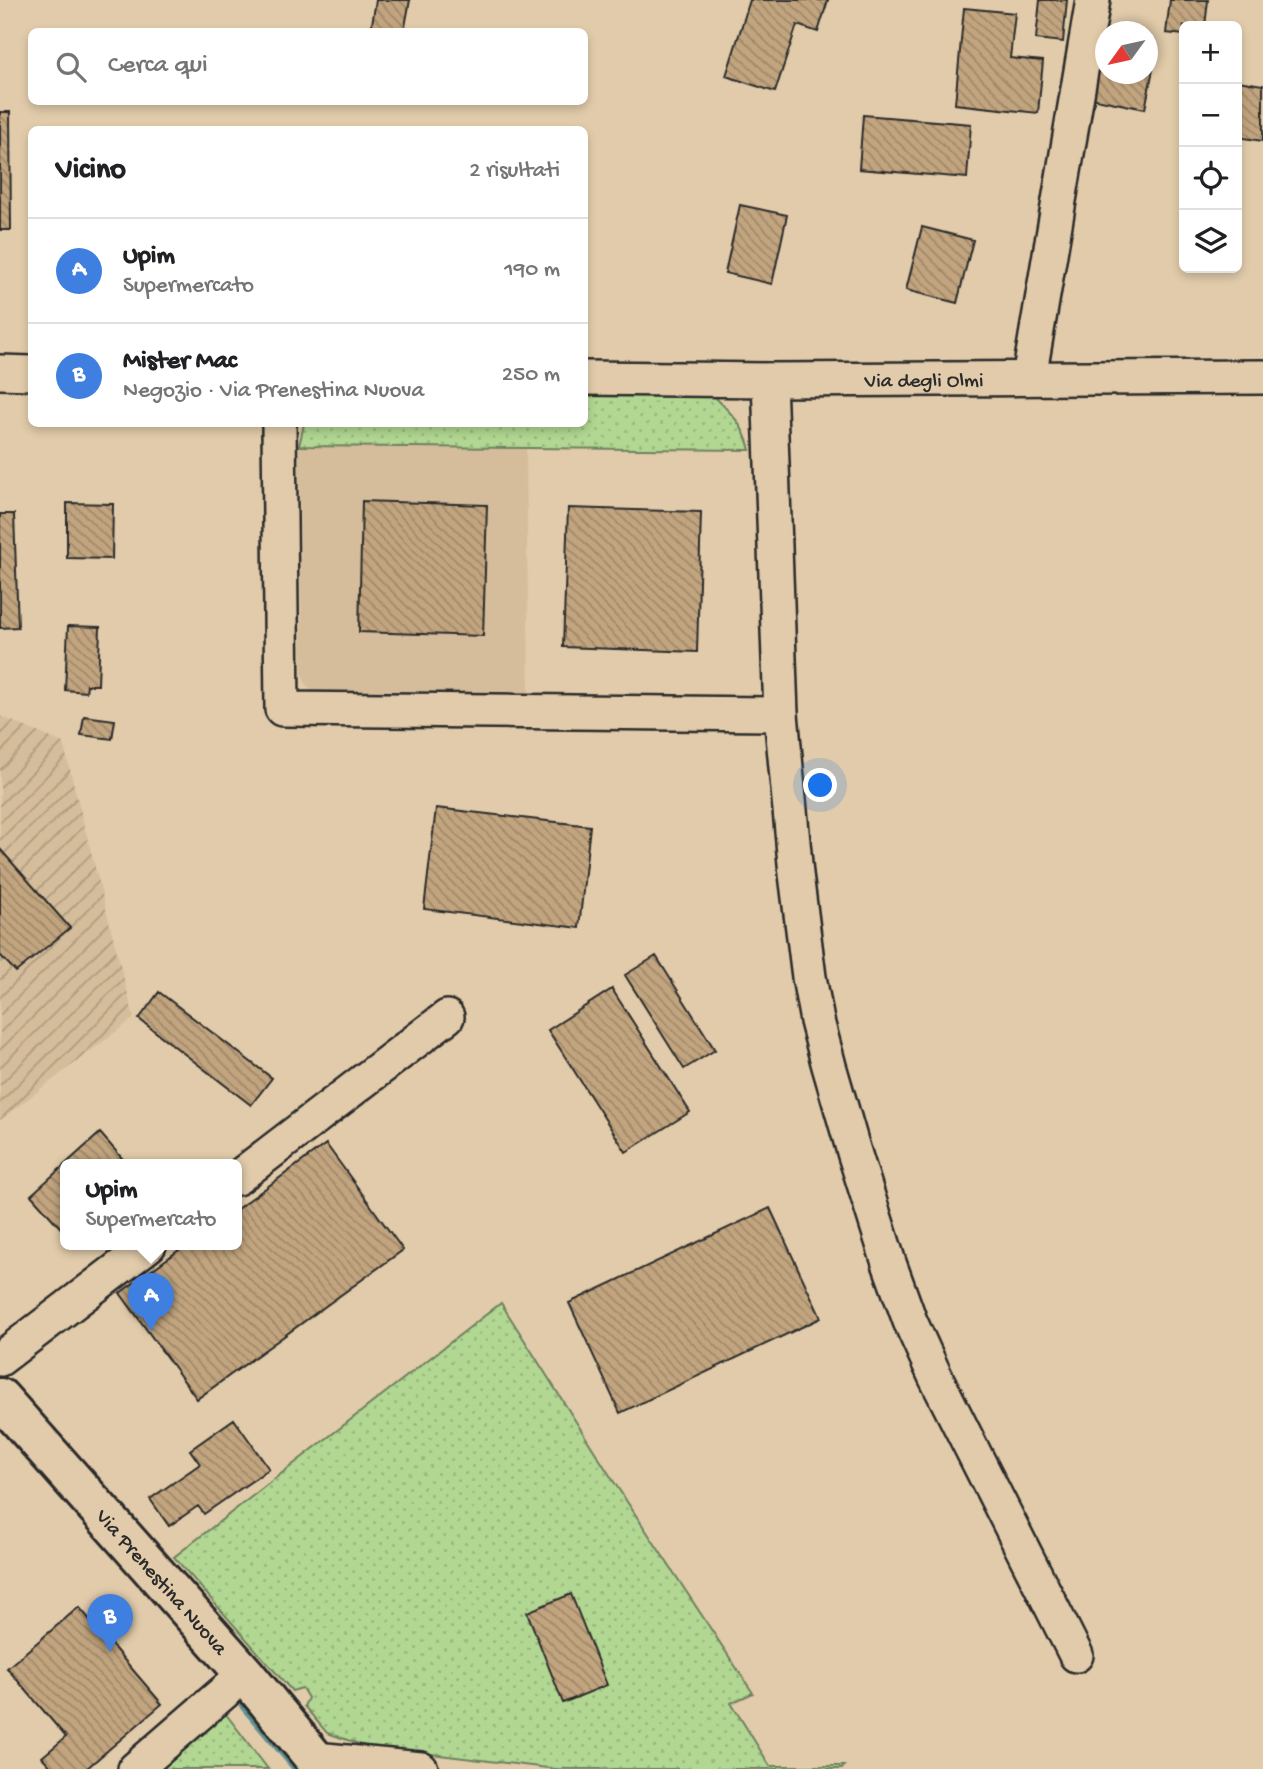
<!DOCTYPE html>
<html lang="it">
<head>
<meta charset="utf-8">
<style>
  body { margin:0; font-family:"Gochi Hand",sans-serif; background:#f2f2f2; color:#202124 }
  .controls { position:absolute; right:21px; top:21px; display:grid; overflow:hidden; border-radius:10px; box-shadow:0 4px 10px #0003 }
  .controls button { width:63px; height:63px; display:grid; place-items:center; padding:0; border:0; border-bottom:2px solid #e0e0e0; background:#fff; color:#202124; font:35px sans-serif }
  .compass { position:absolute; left:1095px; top:21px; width:63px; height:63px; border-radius:50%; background:#fff; box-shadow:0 4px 10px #0003; rotate:237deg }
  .you { position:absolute; left:821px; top:786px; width:24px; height:24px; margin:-18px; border:5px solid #fff; border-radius:50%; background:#1a73e8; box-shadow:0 0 0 10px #1a73e833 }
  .badge { display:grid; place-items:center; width:46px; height:46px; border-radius:50%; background:#db2777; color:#fff; font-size:23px; font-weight:700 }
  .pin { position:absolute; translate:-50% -58px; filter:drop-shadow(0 2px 4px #0008) }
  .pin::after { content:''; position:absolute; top:37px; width:24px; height:21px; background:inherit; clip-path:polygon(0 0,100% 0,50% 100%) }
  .popup { position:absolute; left:60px; top:1159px; width:182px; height:91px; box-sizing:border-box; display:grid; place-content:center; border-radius:10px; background:#fff; filter:drop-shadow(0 2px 5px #0005); font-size:23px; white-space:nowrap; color:#757577 }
  .popup b { font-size:26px; color:#202124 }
  .popup::after { content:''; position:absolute; left:50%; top:100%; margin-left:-14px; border:14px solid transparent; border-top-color:#fff }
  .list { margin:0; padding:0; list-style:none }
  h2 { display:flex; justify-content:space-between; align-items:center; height:91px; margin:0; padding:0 28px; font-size:30px }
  h2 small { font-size:23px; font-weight:400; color:#757577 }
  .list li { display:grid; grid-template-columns:46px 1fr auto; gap:21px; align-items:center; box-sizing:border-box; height:105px; padding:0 28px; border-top:2px solid #e0e0e0 }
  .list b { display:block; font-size:26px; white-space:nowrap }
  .list p { margin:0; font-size:23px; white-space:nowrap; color:#757577 }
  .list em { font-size:23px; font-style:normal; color:#757577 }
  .icon { flex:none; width:38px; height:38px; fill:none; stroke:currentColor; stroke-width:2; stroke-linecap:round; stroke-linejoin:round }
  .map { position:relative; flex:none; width:1263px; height:1769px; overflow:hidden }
  .search { position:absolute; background:#fff; box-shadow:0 4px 10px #0003; left:28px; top:28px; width:560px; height:77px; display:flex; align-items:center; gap:18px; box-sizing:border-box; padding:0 24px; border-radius:10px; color:#757577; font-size:26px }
  .panel { position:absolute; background:#fff; box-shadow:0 4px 10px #0003; left:28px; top:126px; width:560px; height:301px; border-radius:10px }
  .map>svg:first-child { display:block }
  .built { fill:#d5bd9b }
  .industrial { fill:url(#industrial-furrows) }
  .grass { fill:url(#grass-dots); stroke:#6e815e; stroke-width:2 }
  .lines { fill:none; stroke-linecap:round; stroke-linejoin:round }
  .stream { stroke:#609094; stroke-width:9 }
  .building { fill:url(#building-back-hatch); stroke:#2b2b2b; stroke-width:2 }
  .minor-casing { stroke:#2b2b2b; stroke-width:38 }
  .major-casing { stroke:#2b2b2b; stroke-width:44 }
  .minor { stroke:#e1cbaa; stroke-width:33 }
  .major { stroke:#e1cbaa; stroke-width:38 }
  .labels { text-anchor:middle; stroke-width:7; stroke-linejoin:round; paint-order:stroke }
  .street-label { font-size:21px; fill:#2b2b2b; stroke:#e1cbaa }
</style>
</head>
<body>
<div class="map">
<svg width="1263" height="1769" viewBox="0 0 1263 1769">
  <defs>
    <pattern id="industrial-furrows" width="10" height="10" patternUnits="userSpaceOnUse" patternTransform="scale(1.75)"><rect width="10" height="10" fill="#d5bd9b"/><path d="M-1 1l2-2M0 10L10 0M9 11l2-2" fill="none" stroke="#ad9a7f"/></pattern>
    <pattern id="grass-dots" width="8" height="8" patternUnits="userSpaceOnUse" patternTransform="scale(1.75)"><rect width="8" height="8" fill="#b1d792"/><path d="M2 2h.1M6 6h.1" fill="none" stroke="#98b97e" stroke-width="1.8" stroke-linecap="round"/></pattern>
    <pattern id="building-back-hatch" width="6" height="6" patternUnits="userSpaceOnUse" patternTransform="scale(1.75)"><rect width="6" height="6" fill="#c2a57f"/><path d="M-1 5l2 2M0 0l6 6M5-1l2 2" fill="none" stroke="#9e8768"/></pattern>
  </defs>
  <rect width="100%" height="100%" fill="#e1cbaa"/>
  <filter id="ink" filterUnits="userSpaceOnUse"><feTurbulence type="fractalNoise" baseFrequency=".0143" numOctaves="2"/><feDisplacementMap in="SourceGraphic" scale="14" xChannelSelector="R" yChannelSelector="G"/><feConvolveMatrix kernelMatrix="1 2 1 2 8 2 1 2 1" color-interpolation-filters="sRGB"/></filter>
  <g filter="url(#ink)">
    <!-- built -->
    <path class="built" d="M299,446L526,447L529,697L327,696L315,693L307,686L302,674Z"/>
    <!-- industrial -->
    <path class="industrial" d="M0,716L63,743L134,1018L0,1120Z"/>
    <!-- grass -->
    <path class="grass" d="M585,395L714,396C731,413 744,425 750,450L299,446L304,424H584Z
      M501,1303L614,1482L753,1693L731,1703L770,1766H844L842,1769H556L365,1746L327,1733L304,1706L308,1698L302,1688L292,1691L174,1557Z
      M222,1709L268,1769H154Z"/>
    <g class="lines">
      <!-- stream -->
      <path class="stream" d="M244,1706L297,1769"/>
    </g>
    <!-- building -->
    <path class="building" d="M376,0H410L404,32L371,30Z
      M750,0H828L818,32L797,25L775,92L726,76Z
      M1040,0H1067L1063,42L1036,39Z
      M1170,0H1208L1205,26H1184V35L1166,33Z
      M964,8L1015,13L1010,58L1043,61L1038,113L955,104Z
      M1102,43L1106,44V74H1148V52L1156,54L1145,109L1091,98Z
      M1238,81L1263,85V141L1237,137Z
      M0,112H10L11,230H0Z
      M863,115L971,124L967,178L859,169Z
      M740,205L787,215L772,284L725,273Z
      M922,227L973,240L957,303L906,290Z
      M362,501L487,505L483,636L359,632Z
      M67,503L113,504L112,559L67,558Z
      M568,508L701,512L697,652L563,647Z
      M0,514H14L18,627L0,628Z
      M68,626L100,627L98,685H87L86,692L65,690Z
      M84,716L115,720L112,739L81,735Z
      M436,808L590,826L579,928L424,909Z
      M0,849L70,928L16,972L0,955Z
      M656,956L715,1050L684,1069L625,975Z
      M612,989L690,1112L626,1152L548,1030Z
      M159,992L272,1078L251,1105L139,1019Z
      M100,1133L128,1165H65V1233L31,1195Z
      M326,1144L403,1250L197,1399L120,1293L186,1245H237V1209Z
      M770,1208L821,1318L620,1413L569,1303Z
      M234,1419L269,1469L204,1514L198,1506L169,1526L150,1499L200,1464L190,1450Z
      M571,1594L607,1685L563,1703L527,1612Z
      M79,1607L162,1704L86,1769H53L42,1757L66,1737L7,1668Z"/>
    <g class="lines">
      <!-- minor casing -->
      <g class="minor-casing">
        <g id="minor">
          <path d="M0,372L32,373"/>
          <path id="s1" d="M584,378L769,380L1263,377"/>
          <path d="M1029,378L1093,0"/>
          <path d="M769,380L781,714L796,874L809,977L817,1021L829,1066L854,1152L889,1263L910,1321L935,1376L1076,1655"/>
          <path d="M279,424L282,709L781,714"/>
          <path d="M237,1178L447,1017"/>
          <path d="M0,1359L149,1245"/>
          <path d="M315,1759L421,1769"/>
          <path d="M135,1769L245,1674"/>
        </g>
      </g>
      <!-- major casing -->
      <g class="major-casing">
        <g id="major">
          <path id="s2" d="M0,1398L245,1674L323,1769"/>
        </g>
      </g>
      <!-- minor -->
      <use href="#minor" class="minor"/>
      <!-- major -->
      <use href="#major" class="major"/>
    </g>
  </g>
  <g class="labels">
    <!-- street labels -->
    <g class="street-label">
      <text dy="7" stroke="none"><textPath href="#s1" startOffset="340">Via degli Olmi</textPath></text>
      <text dy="7" stroke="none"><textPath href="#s2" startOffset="245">Via Prenestina Nuova</textPath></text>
    </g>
  </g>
</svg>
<div class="controls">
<button>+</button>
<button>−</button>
<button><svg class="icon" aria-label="locate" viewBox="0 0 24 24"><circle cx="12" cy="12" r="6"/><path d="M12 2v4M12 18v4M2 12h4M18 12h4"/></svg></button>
<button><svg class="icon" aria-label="layers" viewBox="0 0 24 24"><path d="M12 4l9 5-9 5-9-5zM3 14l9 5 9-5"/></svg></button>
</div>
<svg class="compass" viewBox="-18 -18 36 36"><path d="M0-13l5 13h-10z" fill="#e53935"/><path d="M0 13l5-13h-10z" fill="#757577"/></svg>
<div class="you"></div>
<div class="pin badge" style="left:151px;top:1331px;background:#3f7fe0">A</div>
<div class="popup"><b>Upim</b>Supermercato</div>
<div class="pin badge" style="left:110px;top:1652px;background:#3f7fe0">B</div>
<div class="search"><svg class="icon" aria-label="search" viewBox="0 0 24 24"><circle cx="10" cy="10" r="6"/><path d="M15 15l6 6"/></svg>Cerca qui</div>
<section class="panel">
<h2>Vicino<small>2 risultati</small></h2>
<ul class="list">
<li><span class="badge" style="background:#3f7fe0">A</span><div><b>Upim</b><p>Supermercato</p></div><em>190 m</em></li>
<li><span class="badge" style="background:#3f7fe0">B</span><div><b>Mister Mac</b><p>Negozio · Via Prenestina Nuova</p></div><em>250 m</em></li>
</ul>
</section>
</div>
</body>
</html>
